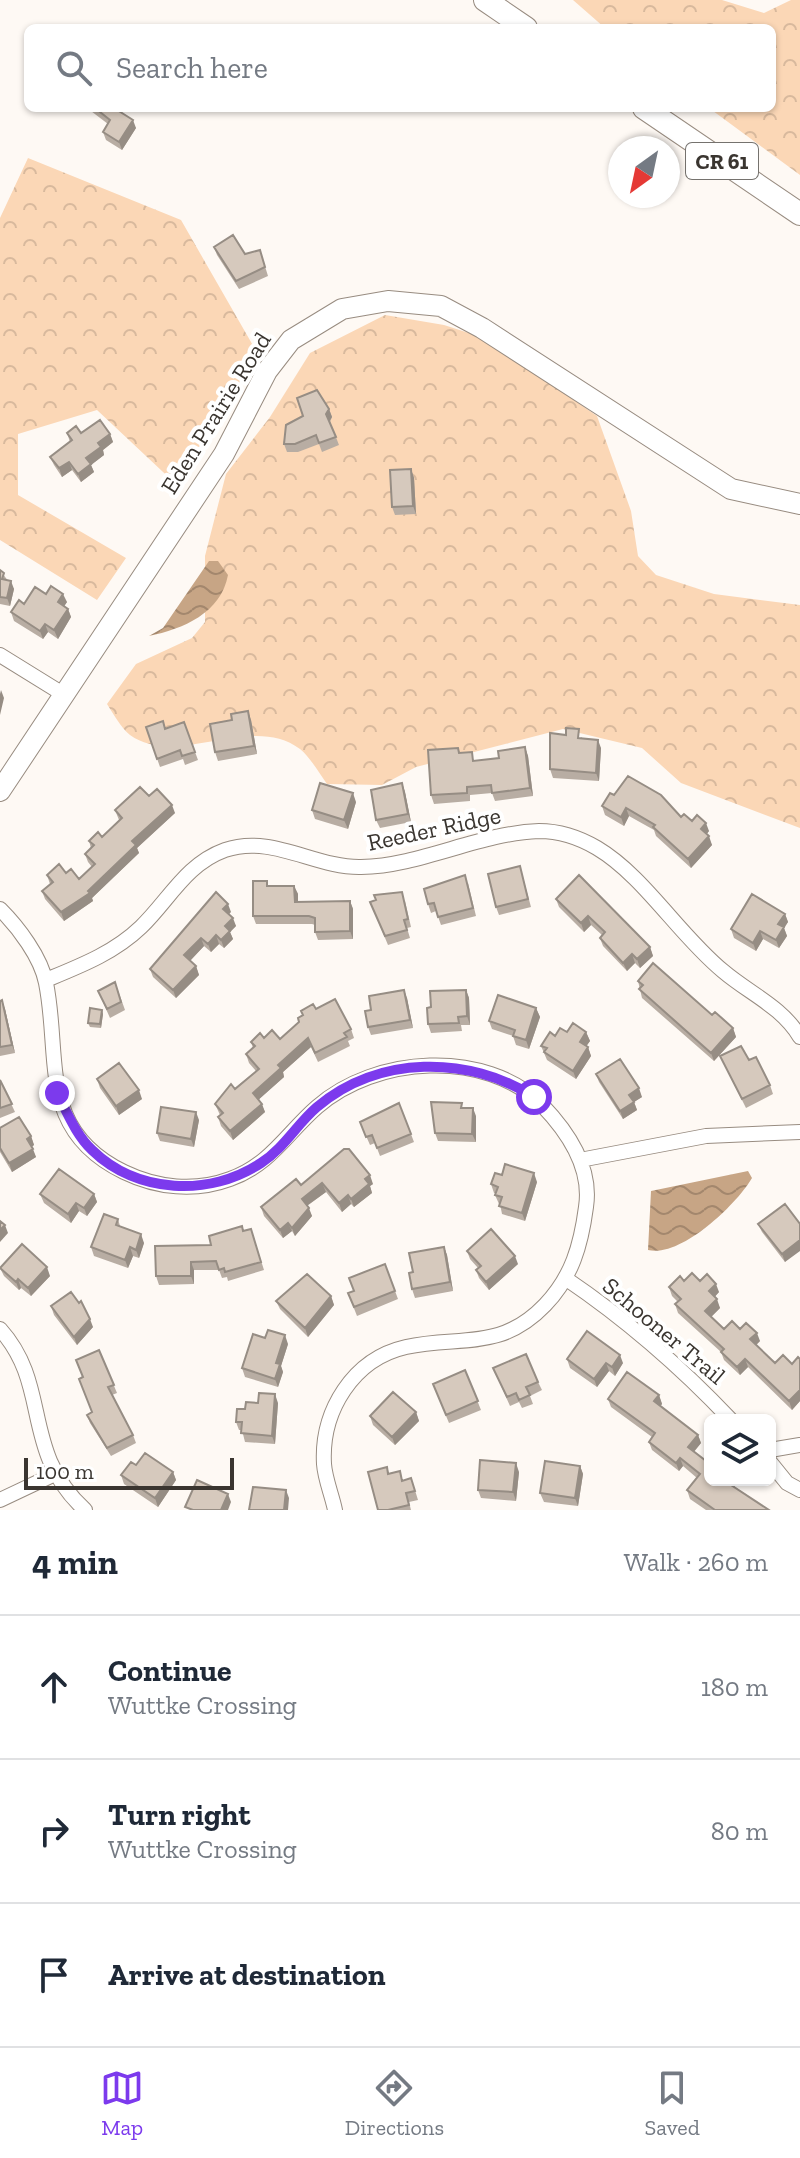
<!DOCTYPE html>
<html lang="en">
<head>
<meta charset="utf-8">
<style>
  body { margin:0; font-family:"Zilla Slab",serif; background:#f2f2f3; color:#1f2937 }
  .controls { position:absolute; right:24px; bottom:24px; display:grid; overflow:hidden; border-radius:12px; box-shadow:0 2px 6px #0004 }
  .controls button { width:72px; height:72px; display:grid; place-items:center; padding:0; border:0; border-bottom:2px solid #e0e1e3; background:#fff; color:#1f2937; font:40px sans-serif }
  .compass { position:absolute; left:608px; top:136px; width:72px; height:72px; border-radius:50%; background:#fff; box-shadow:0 2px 6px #0004; rotate:213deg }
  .scale { position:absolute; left:24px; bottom:20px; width:210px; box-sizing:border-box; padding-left:8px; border:4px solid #3a3530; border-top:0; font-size:22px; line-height:28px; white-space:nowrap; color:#3a3530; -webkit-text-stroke:6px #fff; paint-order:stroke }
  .stop { position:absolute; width:24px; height:24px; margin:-18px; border:6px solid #7c3aed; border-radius:50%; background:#fff }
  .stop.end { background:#7c3aed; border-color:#fff; box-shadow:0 2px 8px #0008 }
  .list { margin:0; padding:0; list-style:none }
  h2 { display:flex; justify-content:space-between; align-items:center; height:104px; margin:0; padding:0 32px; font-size:34px }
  h2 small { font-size:26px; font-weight:400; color:#747a83 }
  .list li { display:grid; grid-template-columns:52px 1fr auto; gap:24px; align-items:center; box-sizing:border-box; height:144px; padding:0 32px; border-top:2px solid #e0e1e3 }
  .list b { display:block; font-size:30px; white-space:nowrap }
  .list p { margin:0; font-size:26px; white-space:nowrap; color:#747a83 }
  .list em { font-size:26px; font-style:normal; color:#747a83 }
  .icon { flex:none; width:44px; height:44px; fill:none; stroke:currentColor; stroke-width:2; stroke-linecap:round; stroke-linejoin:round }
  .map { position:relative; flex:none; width:800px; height:1510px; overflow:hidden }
  .search { position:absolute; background:#fff; box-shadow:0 2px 6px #0004; left:24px; right:24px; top:24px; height:88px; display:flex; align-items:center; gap:20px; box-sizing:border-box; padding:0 28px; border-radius:12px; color:#747a83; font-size:30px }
  .sheet { height:536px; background:#fff }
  nav { display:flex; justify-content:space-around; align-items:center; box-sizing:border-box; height:112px; border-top:2px solid #e0e1e3; background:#fff; font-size:22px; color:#747a83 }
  nav a { display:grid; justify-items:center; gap:4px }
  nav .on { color:#7c3aed }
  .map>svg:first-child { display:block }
  .forest { fill:url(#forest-crowns) }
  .water { fill:url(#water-waves) }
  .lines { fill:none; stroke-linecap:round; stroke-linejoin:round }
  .street-casing { stroke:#988c81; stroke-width:16 }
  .secondary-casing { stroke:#988c81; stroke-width:22 }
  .primary-casing { stroke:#988c81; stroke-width:24 }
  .street { stroke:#fff; stroke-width:14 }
  .secondary { stroke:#fff; stroke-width:20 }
  .primary { stroke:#fff; stroke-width:22 }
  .wall { fill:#b8ada3 }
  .shaded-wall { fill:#968d84 }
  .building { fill:#d6c9bd; stroke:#968d84; stroke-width:2 }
  .route { stroke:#7c3aed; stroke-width:10 }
  .labels { text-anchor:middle; stroke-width:8; stroke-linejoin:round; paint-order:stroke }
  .shield { fill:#fff; stroke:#75726e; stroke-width:2 }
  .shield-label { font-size:22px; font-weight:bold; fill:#3a3530 }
  .street-label { font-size:24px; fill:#3a3530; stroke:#fff }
</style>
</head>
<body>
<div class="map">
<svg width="800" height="1510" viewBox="0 0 800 1510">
  <defs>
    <pattern id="forest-crowns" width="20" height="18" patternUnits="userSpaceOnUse" patternTransform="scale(2)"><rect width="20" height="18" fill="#fbd7b6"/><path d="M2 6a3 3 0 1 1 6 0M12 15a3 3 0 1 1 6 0" fill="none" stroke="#d8b99d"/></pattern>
    <pattern id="water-waves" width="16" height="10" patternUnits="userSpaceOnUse" patternTransform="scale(2)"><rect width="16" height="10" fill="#c7a585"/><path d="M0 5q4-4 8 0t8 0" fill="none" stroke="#a3876d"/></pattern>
  </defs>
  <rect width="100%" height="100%" fill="#fef9f4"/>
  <!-- forest -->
  <path class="forest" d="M573,0H722L764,13L791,0H800V175L709,108H772V28H605Z
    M28,158L181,220L259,356L179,487L97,410L18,434V495L126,558L97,600L0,540V218Z
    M385,315L444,325L506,345L552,385L597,416L631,511L638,556L656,575L714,594L800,605V828L681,783L642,748L563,729L416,767L382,785L327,784C319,773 310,757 300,749C251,712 177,769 130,735C121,728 113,713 107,704L136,664L192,638L205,622V556L226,474L270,417L310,353Z"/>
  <!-- water -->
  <path class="water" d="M209,561H218L228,575C221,613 183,629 149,636L163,628Z
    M748,1171L752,1178C737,1204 681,1258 648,1250L651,1191Z"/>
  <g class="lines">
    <!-- street casing -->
    <g class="street-casing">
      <path id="street" d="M0,655L63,694
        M0,909C18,927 41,957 46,983C61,1057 37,1130 124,1172C157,1188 195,1192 230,1179C270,1165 287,1133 317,1107C375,1056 485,1048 542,1105C568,1132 592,1168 586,1207C581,1245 572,1277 545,1305C500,1352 459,1335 406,1347C353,1359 321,1411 324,1464C325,1479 332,1495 335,1510
        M46,980C80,966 114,953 141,927C169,900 186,864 225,850C272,834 315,868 361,867C421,866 479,833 539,831C559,831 580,838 597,848C644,876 679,935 723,971C750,994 781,1006 800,1037
        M580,1160L706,1136L800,1132
        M565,1278C627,1320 680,1366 731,1420
        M0,1329C52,1387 20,1450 85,1510
        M770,1450L800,1445
        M770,1462L787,1483L800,1490
        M0,1500L55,1474"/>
    </g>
    <!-- secondary casing -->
    <g class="secondary-casing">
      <path id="secondary" d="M0,791L224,454L267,371L291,340L342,309L388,301L441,306L482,328L731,489L800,504"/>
    </g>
    <!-- primary casing -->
    <g class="primary-casing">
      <path id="primary" d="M485,0L526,28
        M644,108L800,214"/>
    </g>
    <!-- street -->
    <use href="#street" class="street"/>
    <!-- secondary -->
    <use href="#secondary" class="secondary"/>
    <!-- primary -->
    <use href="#primary" class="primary"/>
  </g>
  <!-- wall -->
  <path class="wall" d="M87,108H116V109L136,128L122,150L106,140L103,132L108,124Z
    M214,247L245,254L260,250L268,276L239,289L217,255Z
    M329,409L332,417L330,422L339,445L322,452L319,444L298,452H287L284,444Z
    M67,433L110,434L113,442L103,450L104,455L91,465L94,472L81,482L72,470L62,477L54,465L50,457L70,442Z
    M411,469L414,478L416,514L395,515L392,507Z
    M0,570L14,589L10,606L0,604Z
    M46,594L67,602L64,606L68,609L71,617L58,639L48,632L43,639L14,621L11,612L24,604Z
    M251,720L257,754L218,761L215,752Z
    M184,722L198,760L185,765L183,759L160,767L146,727L165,729Z
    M582,737V739L601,748L599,781L553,778L550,769Z
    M525,747L528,756L533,796L495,801L492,793L470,795V801L434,804L431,795L458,748L460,753L475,761L499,758Z
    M402,783L405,792L411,822L380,828L376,820Z
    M614,795L692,821L709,831L706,834L712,845L691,868L656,836L654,830L629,816L624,826L605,815L602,806Z
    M149,796L175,813L137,848L139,853L92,898L93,901L64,921L45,899L42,891L50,884L47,875L66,873L79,879L92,867L88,862L85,854L91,848L89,841L102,837L119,820L115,810Z
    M356,802L348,829L315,819L312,810Z
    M520,866L531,907L499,915L496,907Z
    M468,883L476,916L441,925L436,911L431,913L428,904Z
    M269,886H294L298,894V902L350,901L353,909V939L318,940L315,932V925L312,924H256L253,916Z
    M556,899L650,947L653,956L640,968L635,963L627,971L603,946L600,938L602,935L591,925L584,932L559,907Z
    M405,901L411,927L407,928L410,938L388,945L370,902Z
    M231,912L229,914L236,926L230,932L233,939L224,948L219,944L211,952L204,946L190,961L196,966L199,975L176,998L153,977L150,969Z
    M785,914L788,922L784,928L787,936L779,948L763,939L756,951L734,938L731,929Z
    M638,981L712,1015L733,1028L736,1037L714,1061L642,998Z
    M115,982L125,1010L110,1018L98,991Z
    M466,990L469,998L470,1025H461L462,1031L431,1033L428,1024L431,1007Z
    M407,998L413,1028L371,1035L368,1027L371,1010Z
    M0,1001L5,1009L15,1053L0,1056Z
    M536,1008L540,1017L529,1049L516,1045L513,1036L492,1029L489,1021Z
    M316,1009L351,1029L354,1038L348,1041L350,1046L318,1062L311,1047L283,1072L284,1077L259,1099L265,1112L233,1140L221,1126L218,1117L220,1115L215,1104L256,1071L249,1063L246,1054L253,1048L251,1042L264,1038L280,1039L299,1022L303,1016L301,1011Z
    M103,1014L101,1028L90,1027L88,1023Z
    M567,1032H586L590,1041L586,1046L588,1047L591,1056L576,1079L547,1060L541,1046L555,1036Z
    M720,1056L749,1060L770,1085L773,1094L746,1108Z
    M596,1074L642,1097L634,1102L637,1110L623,1119L599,1082Z
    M97,1079L142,1099L119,1115L100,1088Z
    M0,1080L15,1112L0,1118Z
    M399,1103L414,1142L380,1156L375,1143L370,1145L360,1122Z
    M476,1116V1142L438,1141L435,1133Z
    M199,1120L194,1147L160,1141L157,1133Z
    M0,1128L31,1136L34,1145L31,1147L36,1157L12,1172L0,1152Z
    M502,1175L537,1182L525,1221L502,1214L500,1204H499L495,1195L496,1193H494L491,1184Z
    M373,1184L370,1186L372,1193L354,1207L351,1204L342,1212L326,1192L307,1206L312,1216L295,1236L292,1231L283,1238L264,1216L261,1207L301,1185Z
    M40,1194H94L97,1202L87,1216L79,1211L71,1223L44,1203Z
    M118,1219L120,1226L144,1243L139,1258L133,1256L128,1268L94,1256L91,1247Z
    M758,1224H800L785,1262L762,1232Z
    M251,1229L264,1270L228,1281L227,1277L222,1278L219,1270H194V1284L159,1285L156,1276L211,1245Z
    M444,1247L447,1255L453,1291L415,1298L412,1289L413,1272Z
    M467,1251L518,1264L489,1290L479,1278L476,1270L478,1268L470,1259Z
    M385,1264L398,1299L357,1316L348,1293L354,1291Z
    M0,1268L50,1276L31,1296L21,1288L19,1290L4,1276Z
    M684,1281H700L719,1292L714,1297L720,1308L711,1317L724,1329H740L760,1341L756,1345L775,1363L792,1364L800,1359V1401L792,1410L748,1367L740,1375L724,1360L721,1352L678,1313L675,1304L678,1302L672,1296L669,1287Z
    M331,1296L334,1305L308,1337L280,1309L276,1301Z
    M51,1306L93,1327L77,1345L54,1315Z
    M288,1344L281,1366L283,1372L278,1387L245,1377L242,1368Z
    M99,1350L117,1393L112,1395L133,1435L136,1443L111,1456L90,1423L87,1415L92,1412Z
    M567,1359L623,1363L615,1376L609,1371L597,1387L570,1368Z
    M493,1368L538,1382L542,1390L530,1396L533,1404L522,1408L519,1402L510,1406Z
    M465,1370L481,1410L449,1423L436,1392Z
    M659,1395L662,1404L660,1406L698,1435L701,1443L694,1452L733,1482L735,1487L769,1510H706L690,1499L687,1490L697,1478L683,1466L679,1471L652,1450L649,1442L652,1437L611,1407L608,1399Z
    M278,1403L275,1444L245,1442L242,1430H239L236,1422L245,1409Z
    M416,1412L419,1421L395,1445L373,1425L370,1416Z
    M136,1465L173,1472L176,1480L158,1507L124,1484L121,1475Z
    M580,1466L583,1474L578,1506L544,1502L540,1493Z
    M387,1467L389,1473L414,1487L418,1500L409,1502L411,1510H378Z
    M519,1472L516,1501L481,1498L478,1490Z"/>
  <!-- shaded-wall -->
  <path class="shaded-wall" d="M133,120L136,128L122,150L119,142Z
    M329,409L332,417L329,422L326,414Z
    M110,434L113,442L103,450L104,455L91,465L94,472L81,482L78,474L86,458L98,443Z
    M69,462L72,470L62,477L59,468Z
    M411,469L414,478L416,514L413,506Z
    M11,581L14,589L10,606L7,598Z
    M63,594L67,602L61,611L58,602Z
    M68,609L71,617L58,639L54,630Z
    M45,624L48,632L43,639L40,631Z
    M1,690L4,698L0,715V694Z
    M248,711L251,720L257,754L254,746Z
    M598,740L601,748L599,781L596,773Z
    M525,747L528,756L533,796L530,788Z
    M402,783L405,792L411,822L408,814Z
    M353,793L356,802L348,829L344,820Z
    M172,805L175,813L137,848L139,853L92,898L93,901L64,921L61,912L88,891L132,841Z
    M626,808L629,816L624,826L621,817Z
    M706,823L709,831L704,838L701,829Z
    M709,836L712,845L691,868L688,859Z
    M294,886L298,894V910L295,902Z
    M350,901L353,909V939L350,931Z
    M228,904L231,912L226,917L223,909Z
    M785,914L788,922L784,928L787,936L779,948L776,940L778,924Z
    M588,916L591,925L584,932L581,923Z
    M233,918L236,926L230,932L233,939L224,948L221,940L225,926Z
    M760,931L763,939L756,951L753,943Z
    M216,935L219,944L211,952L208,944Z
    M201,938L204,946L187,964L184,955Z
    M650,947L653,956L640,968L637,959Z
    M632,954L635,963L627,971L623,963Z
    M196,966L199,975L176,998L173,990Z
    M404,990L407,998L413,1028L410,1020Z
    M466,990L469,998L470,1025L467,1016Z
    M2,1000L5,1009L15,1053L12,1045Z
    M536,1008L540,1017L529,1049L526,1040Z
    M102,1010L103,1014L101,1028L100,1024Z
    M733,1028L736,1037L714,1061L711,1053Z
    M586,1032L590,1041L583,1051L580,1042Z
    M308,1038L311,1047L283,1072L284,1077L256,1102L253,1093L278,1065Z
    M588,1047L591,1056L576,1079L573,1071Z
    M639,1088L642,1097L634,1102L637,1110L623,1119L620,1111L629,1095Z
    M139,1090L142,1099L119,1115L116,1106Z
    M262,1104L265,1112L233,1140L230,1131Z
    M473,1108L476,1116V1142L472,1134Z
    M196,1112L199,1120L194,1147L191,1139Z
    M31,1136L34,1145L30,1148L27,1139Z
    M33,1149L36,1157L12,1172L9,1163Z
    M534,1173L537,1182L525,1221L522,1213Z
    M370,1175L373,1184L370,1186L372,1193L354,1207L351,1199L365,1179Z
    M322,1183L326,1192L305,1207L302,1199Z
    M94,1194L97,1202L87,1216L84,1208Z
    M348,1195L351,1204L342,1212L339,1203Z
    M76,1203L79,1211L71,1223L68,1214Z
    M309,1208L312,1216L295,1236L292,1228Z
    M288,1223L292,1231L283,1238L280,1230Z
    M5,1225L8,1233L0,1242V1230Z
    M141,1234L144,1243L139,1258L136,1250Z
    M800,1240V1251L785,1262L782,1254Z
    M130,1247L133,1256L128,1268L125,1260Z
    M444,1247L447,1255L453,1291L450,1282Z
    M515,1256L518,1264L489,1290L486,1282Z
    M191,1262L194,1270V1284L191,1276Z
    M47,1267L50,1276L31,1296L28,1288Z
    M18,1279L21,1288L19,1290L16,1282Z
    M716,1284L719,1292L712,1300L709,1291Z
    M331,1296L334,1305L308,1337L305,1328Z
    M717,1299L720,1308L708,1320L705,1311Z
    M90,1319L93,1327L77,1345L74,1337Z
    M757,1333L760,1341L753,1348L750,1339Z
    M285,1335L288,1344L281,1366L283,1372L278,1387L275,1379L276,1363Z
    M620,1355L623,1363L615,1376L612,1367Z
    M745,1359L748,1367L740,1375L737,1367Z
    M606,1363L609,1371L597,1387L594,1379Z
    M800,1390V1401L792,1410L789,1401Z
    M275,1394L278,1403L275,1444L272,1436Z
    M659,1395L662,1404L657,1410L654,1401Z
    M416,1412L419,1421L395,1445L392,1437Z
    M698,1435L701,1443L691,1455L688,1447Z
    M680,1458L683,1466L679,1471L676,1463Z
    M516,1463L519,1472L516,1501L513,1492Z
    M580,1466L583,1474L578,1506L575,1498Z
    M173,1472L176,1480L158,1507L155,1498Z
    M286,1490L289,1498L288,1510H284Z
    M228,1494L231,1502L228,1510H221Z"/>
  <!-- building -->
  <path class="building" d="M95,108H114L133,120L119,142L103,132L110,120Z
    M233,235L245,254L260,250L265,267L236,281L214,247Z
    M317,390L329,409L326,414L336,437L319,443L316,435L295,444H284L286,425L303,416L297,398Z
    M100,420L110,434L98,443L101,447L86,458L91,464L78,474L69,462L59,468L50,457L72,440L67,433L76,426L81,433Z
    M411,469L413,506L392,507L390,470Z
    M0,570L4,573L2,579L11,581L7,598L0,597Z
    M51,586L63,594L58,602L68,609L54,630L45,624L40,631L11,612L19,600L24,604L35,587L46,594Z
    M248,711L254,746L215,752L210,724L232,720L231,714Z
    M163,721L165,729L184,722L195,752L182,756L180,750L157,759L146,727Z
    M566,728L579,729L578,738L598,740L596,773L550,769V733L566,735Z
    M525,747L530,788L492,793L491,785L467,787V793L431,795L428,750L458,748L459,753L472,752L473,761L499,758L498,751Z
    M628,776L661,795L681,817L684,814L692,821L697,815L706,823L701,829L709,836L688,859L653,827L655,825L626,808L621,817L602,806L610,793L614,795Z
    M320,783L353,793L344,820L312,810Z
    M402,783L408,814L376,820L371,790Z
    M140,787L149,796L157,789L172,805L132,841L136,845L88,891L90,893L61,912L42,891L53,882L47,875L59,864L66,873L71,869L79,879L95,864L85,854L94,845L89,841L98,832L102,837L122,818L115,810Z
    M520,866L528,899L496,907L488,874Z
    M465,875L473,908L438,917L434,903L428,904L424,889Z
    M579,875L650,947L637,959L632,954L623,963L600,938L605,932L588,916L581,923L556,899Z
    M253,881H267V886H294L295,902L350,901V931L315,932V918L309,916H253Z
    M216,892L228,904L223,909L233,918L225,926L230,931L221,940L216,935L208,944L201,938L184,955L196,966L173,990L150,969Z
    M402,892L408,919L404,920L407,930L385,936L370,902L376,900L374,895Z
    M752,894L785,914L778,924L784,927L776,940L760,931L753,943L731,929Z
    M653,963L712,1015L715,1012L733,1028L711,1053L639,989L643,985L638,981Z
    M115,982L121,1002L107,1009L98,991Z
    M404,990L410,1020L368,1027L365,1011L371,1010L369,996Z
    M466,990L467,1016L458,1017L459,1023L428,1024L427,1008L431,1007L430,991Z
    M498,995L536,1008L526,1040L513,1036L515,1030L489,1021Z
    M335,999L351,1029L344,1033L347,1037L315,1053L308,1038L278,1065L281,1068L253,1093L262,1104L230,1131L218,1117L223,1113L215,1104L231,1084L235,1089L259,1069L246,1054L255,1046L251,1042L260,1033L264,1038L272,1030L280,1039L299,1022L298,1018L303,1015L301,1011L313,1004L316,1009Z
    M2,1000L12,1045L0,1047V1001Z
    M90,1008L102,1010L100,1024L88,1023Z
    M573,1023L586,1032L580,1042L588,1047L573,1071L544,1052L547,1048L541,1046L550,1032L555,1036L560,1028L567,1032Z
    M741,1046L749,1060L756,1057L770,1085L742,1099L720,1056Z
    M620,1059L639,1088L629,1095L634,1102L620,1111L596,1074Z
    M119,1063L139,1090L116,1106L97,1079Z
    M0,1080L12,1104L0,1108Z
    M431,1102L462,1103L461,1108H473L472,1134L435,1133Z
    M399,1103L411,1134L377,1148L372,1135L366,1137L360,1122Z
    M161,1107L196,1112L191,1139L157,1133Z
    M19,1117L31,1136L27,1139L33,1149L9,1163L0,1148V1128Z
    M344,1149H349L370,1175L365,1179L369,1184L351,1199L348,1195L339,1203L322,1183L302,1199L309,1208L292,1228L288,1223L280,1230L261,1207L296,1179L301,1185Z
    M505,1164L534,1173L522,1213L499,1206L502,1197L495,1195L498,1187L491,1184L495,1173L502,1175Z
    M59,1169L94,1194L84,1208L76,1203L68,1214L40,1194Z
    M785,1204L800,1224V1240L782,1254L758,1224Z
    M104,1214L118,1219L116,1225L141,1234L136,1250L130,1247L125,1260L91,1247Z
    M0,1221L5,1225L0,1230Z
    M242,1226L243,1231L251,1229L261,1262L225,1272L224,1268L219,1270L216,1261L191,1262V1276H156L155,1246L211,1245L209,1236Z
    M491,1229L515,1256L486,1282L476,1270L481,1266L467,1251Z
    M22,1244L47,1267L28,1288L18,1279L16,1282L0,1268Z
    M444,1247L450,1282L412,1289L409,1273L413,1272L409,1253Z
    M385,1264L395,1291L354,1307L348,1293L354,1291L349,1278Z
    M692,1273L700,1281L707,1274L716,1284L709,1291L717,1299L705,1311L724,1329L732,1321L740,1329L746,1323L757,1333L750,1339L775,1363L783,1355L792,1364L798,1357L800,1359V1390L789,1401L745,1359L737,1367L721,1352L724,1349L675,1304L681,1299L669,1287L680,1276L684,1281Z
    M307,1274L331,1296L305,1328L276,1301Z
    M71,1292L79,1303L81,1301L90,1319L74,1337L51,1306Z
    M268,1330L285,1335L276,1363L280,1364L275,1379L242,1368L253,1334L265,1338Z
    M587,1331L620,1355L612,1367L606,1363L594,1379L567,1359Z
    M99,1350L114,1385L108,1387L133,1435L107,1448L87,1415L92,1412L79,1379L83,1377L76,1360Z
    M526,1354L538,1382L526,1387L530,1395L519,1400L516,1393L507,1397L493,1368Z
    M465,1370L478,1401L446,1415L433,1384Z
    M627,1372L659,1395L654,1401L698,1435L688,1447L710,1464V1480H730L733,1482L731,1485L769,1510H715L687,1490L700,1474L680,1458L676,1463L649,1442L655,1433L608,1399Z
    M393,1392L416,1412L392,1437L370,1416Z
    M259,1393L275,1394L272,1436L241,1433L242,1422H236L237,1409H245L246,1402L258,1403Z
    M145,1453L173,1472L155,1498L121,1475L131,1462L136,1465Z
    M480,1460L516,1463L513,1492L478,1490Z
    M545,1461L580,1466L575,1498L540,1493Z
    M387,1467L388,1474L400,1471L402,1481L411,1478L415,1491L406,1493L409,1505L388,1510H378L368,1472Z
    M197,1480L228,1494L221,1510H193L185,1507Z
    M253,1487L286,1490L284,1510H249Z"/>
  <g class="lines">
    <!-- route -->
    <path class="route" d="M57,1093C67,1112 76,1135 92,1150C137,1194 210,1197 261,1163C284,1148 297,1124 317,1107C378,1055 469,1055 534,1097"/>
  </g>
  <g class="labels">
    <!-- shield labels -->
    <rect class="shield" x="686" y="143" width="72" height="36" rx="6"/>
    <g class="shield-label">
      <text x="722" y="169">CR 61</text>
    </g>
    <!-- street labels -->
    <g class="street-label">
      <text transform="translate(216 413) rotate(-58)" y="8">Eden Prairie Road</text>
      <text transform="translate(434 829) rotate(-12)" y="8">Reeder Ridge</text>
      <text transform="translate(664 1331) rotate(40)" y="8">Schooner Trail</text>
    </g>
  </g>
</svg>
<div class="controls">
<button><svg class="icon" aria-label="layers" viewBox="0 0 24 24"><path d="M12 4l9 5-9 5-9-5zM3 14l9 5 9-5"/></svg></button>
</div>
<svg class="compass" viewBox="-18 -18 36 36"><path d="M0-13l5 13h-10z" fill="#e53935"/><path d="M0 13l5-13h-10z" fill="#747a83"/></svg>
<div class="scale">100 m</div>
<div class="stop" style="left:534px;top:1097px"></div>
<div class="stop end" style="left:57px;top:1093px"></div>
<div class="search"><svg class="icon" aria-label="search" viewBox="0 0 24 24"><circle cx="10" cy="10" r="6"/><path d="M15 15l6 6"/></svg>Search here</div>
</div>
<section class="sheet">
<h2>4 min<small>Walk · 260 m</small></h2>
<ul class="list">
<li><svg class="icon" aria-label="ahead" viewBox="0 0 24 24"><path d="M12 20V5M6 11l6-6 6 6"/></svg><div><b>Continue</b><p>Wuttke Crossing</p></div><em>180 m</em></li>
<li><svg class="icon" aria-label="right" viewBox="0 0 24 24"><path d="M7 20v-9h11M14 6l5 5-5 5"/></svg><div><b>Turn right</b><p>Wuttke Crossing</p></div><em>80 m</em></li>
<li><svg class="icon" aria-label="arrive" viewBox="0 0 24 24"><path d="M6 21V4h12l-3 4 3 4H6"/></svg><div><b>Arrive at destination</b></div></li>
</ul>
</section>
<nav>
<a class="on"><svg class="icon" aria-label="map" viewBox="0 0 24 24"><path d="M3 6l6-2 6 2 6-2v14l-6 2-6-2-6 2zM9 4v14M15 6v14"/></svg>Map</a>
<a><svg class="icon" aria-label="directions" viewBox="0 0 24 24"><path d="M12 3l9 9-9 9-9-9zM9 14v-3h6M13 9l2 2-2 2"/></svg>Directions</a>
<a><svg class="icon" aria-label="saved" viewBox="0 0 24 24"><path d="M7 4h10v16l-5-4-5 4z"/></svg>Saved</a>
</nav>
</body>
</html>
